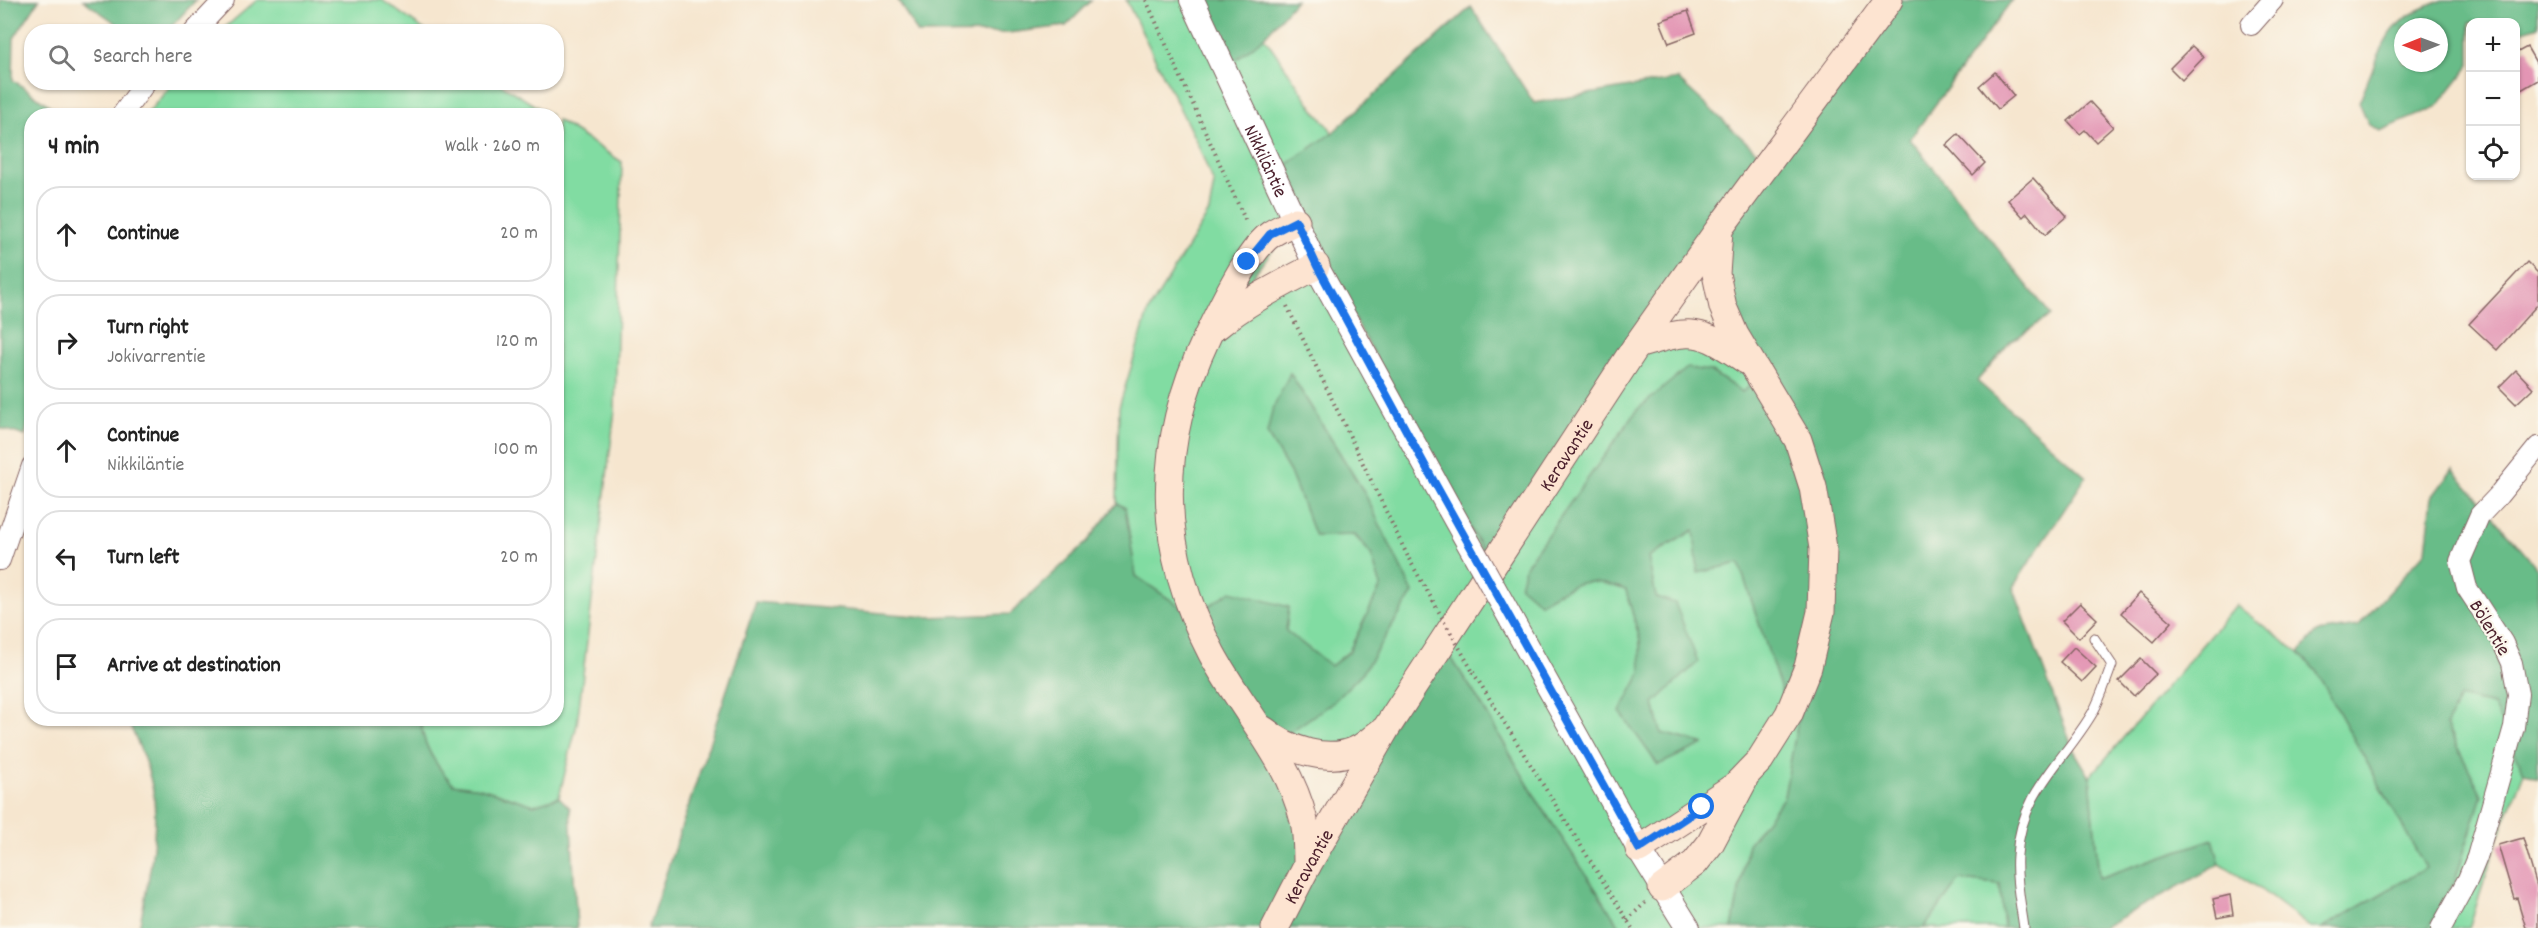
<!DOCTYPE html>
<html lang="en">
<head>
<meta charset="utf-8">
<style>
  body { margin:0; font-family:Dekko,sans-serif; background:#f2f2f2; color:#222 }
  .controls { position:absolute; right:18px; top:18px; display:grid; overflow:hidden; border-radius:12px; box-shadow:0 2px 4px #0004 }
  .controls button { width:54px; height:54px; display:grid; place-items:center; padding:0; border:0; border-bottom:2px solid #e0e0e0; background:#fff; color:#222; font:30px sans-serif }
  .compass { position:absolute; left:2394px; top:18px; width:54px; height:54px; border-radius:50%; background:#fff; box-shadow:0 2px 4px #0004; rotate:269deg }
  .stop { position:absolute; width:18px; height:18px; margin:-14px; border:4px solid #1a73e8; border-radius:50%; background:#fff }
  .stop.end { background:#1a73e8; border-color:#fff; box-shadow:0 2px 6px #0008 }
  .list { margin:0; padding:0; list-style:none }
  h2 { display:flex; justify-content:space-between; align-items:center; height:78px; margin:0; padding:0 24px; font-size:26px }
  h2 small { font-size:20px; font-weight:400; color:#767676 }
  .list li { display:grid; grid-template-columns:39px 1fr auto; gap:18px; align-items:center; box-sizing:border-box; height:96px; margin:0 12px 12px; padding:0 12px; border:2px solid #e0e0e0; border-radius:24px }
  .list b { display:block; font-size:22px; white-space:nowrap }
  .list p { margin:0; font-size:20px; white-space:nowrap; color:#767676 }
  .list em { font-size:20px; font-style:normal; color:#767676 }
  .icon { flex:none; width:33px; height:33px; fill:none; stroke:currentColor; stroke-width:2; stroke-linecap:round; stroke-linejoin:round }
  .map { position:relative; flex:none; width:2538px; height:928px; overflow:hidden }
  .search { position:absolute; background:#fff; box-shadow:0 2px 4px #0004; left:24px; top:24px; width:540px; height:66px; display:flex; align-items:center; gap:15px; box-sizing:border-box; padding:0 21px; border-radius:24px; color:#767676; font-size:22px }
  .panel { position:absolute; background:#fff; box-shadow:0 2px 4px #0004; left:24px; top:108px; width:540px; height:618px; border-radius:24px }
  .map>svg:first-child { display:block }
  .green { fill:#81dca2; stroke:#667e66; stroke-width:1.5; fill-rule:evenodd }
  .forest { fill:#68bc88; stroke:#596e5a; stroke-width:1.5; fill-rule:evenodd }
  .building { fill:#e395b4 }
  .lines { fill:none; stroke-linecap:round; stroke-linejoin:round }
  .service-casing { stroke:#866564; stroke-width:11 }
  .minor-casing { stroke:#866564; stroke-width:22 }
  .tertiary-casing { stroke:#866564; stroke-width:26 }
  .secondary-casing { stroke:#866564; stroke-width:29 }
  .path { stroke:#866564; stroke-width:4; stroke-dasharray:1.5 4.5; stroke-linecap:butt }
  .service { stroke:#fff; stroke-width:9 }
  .minor { stroke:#fff; stroke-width:20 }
  .tertiary { stroke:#fff; stroke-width:24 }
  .secondary { stroke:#fde4d1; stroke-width:27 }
  .tertiary-bridge-casing { stroke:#866564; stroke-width:26; stroke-linecap:butt }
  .path-bridge { stroke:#866564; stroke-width:4; stroke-dasharray:1.5 4.5; stroke-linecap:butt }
  .tertiary-bridge { stroke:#fff; stroke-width:24 }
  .route { stroke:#1a73e8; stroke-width:8 }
  .labels { text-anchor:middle; stroke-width:4.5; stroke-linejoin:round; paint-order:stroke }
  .street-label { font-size:20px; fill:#4a1f2b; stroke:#fbf7ec }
</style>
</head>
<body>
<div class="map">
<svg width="2538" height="928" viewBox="0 0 2538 928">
  <rect width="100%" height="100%" fill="#fbf7ec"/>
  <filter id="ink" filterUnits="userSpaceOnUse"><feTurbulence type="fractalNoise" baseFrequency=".0167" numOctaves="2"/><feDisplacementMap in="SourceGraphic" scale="12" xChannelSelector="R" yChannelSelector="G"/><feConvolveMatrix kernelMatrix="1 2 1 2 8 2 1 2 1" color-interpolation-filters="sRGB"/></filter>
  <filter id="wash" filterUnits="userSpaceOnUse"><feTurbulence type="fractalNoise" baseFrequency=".008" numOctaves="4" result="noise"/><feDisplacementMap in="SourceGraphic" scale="24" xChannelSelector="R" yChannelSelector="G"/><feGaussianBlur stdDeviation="1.35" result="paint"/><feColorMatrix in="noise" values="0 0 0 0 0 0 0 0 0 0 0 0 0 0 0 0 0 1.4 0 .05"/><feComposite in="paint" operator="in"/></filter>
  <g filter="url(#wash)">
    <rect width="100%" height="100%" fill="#f6e6cf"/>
    <!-- green -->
    <path class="green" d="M257,0H382L426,31H221Z
      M1126,0H1192L1225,68L1264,37C1282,61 1298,86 1315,111C1321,119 1328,122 1332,133L1274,174L1296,221L1209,330L1316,266L1492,567L1637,345L1687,332L1761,377L1742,392L1710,371L1638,409L1525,566L1521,586L1540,603C1577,582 1584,575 1626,590L1640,640L1641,673L1621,712L1658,765L1702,743L1661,733L1654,703L1656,597L1648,558L1694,530L1739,562L1789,713L1808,667L1784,797L1748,844L1732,928H1621L1537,800L1478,699L1442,644L1357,750L1277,741L1333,702L1363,672L1413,593L1364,492L1290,373L1267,434L1290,472L1315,536L1354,535L1371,554L1381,586L1349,651L1331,666L1286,631L1194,616L1136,576L1125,508L1117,503L1119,407L1148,312L1209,212L1214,184L1197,143ZM1736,796L1662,887L1639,849Z
      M174,82L499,83L550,115H146Z
      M557,120L622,162L615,410L577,724L559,797L534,805L480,788L453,785C436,766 421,744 421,719L556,718Z
      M2236,605L2299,653L2316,671L2426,868L2322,928H2311L2256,886L2220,864L2213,839L2099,878L2090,777Z
      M2459,697L2493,705L2524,772L2497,842L2469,928H2429L2455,880L2482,795L2446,725Z
      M1959,880L2000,884L2004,928H1924Z"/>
    <!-- forest -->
    <path class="forest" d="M0,0H39L14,38L13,80L63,115L32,116V408L25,436L0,428Z
      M83,0H196L167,31H127Z
      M898,0H1092L1066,26L1008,33L918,34Z
      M1192,0H1296L1264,37L1225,69Z
      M1889,0H2012L1910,139L2051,315L2010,342L1977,381L2086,477L2013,587L2073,749L2090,777L2099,878L2213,839L2220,864L2102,928H2004L2000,884L1959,880L1924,928H1732L1748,844L1784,797L1807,671L1789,714L1739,563L1698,573L1694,530L1648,557L1656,597L1675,603L1698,662L1654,703L1661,733L1704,744L1658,765L1620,712L1641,673L1640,640L1626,590C1584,575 1577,582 1540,603L1520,586L1525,566L1638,409L1687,368L1710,371L1742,392L1760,378L1735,335L1719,230L1492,567L1274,174L1332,133L1471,7L1534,103L1678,79L1768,162Z
      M2444,0H2538V26L2516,34V22H2470V65L2437,107L2380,131L2369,125L2359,102C2368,81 2381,43 2396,27C2408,13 2427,6 2444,0ZM2403,27H2439V63H2403Z
      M1290,373L1364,492L1413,593L1363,672L1333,702L1277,741L1307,865L1442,644L1478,699L1537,800L1621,928H648L756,602L928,617L1010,614L1087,542L1117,503L1125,508L1136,576L1194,616L1231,591L1289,607L1286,631L1331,666L1349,652L1381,586L1371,554L1355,535L1315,536L1290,472L1267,434L1272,411Z
      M2453,469L2538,569V778L2524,772L2493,705L2459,697L2446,725L2482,795L2455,880L2429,928H2322L2426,868L2316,671L2299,653L2317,632L2358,626L2426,551L2432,497Z
      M127,719H421C421,744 436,766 453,784L480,788L534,805L559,797L570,808L577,928H139C147,888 158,839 154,798C151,771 138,743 127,719Z"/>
    <g id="blocks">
      <!-- building -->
      <path class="building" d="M1688,11L1696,33L1669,43L1660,21Z
        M2192,46L2204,57L2182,80L2170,68Z
        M2527,47L2538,66V80L2516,93V53Z
        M1995,72L2014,96L1998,109L1979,86Z
        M2090,102L2113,127L2096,142L2085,130L2080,134L2068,121Z
        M1958,134L1985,163L1973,175L1946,145Z
        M2033,178L2067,216L2045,235L2027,213L2023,217L2008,200Z
        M2527,262L2538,273V304L2497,350L2469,324Z
        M2516,370L2533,388L2516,404L2499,387Z
        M2139,593L2172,622L2154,642L2121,613Z
        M2080,603L2097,619L2079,638L2062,621Z
        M2074,647L2096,667L2082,682L2060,662Z
        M2141,659L2156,674L2134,696L2119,681Z
        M2523,838L2538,890V928H2526L2517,898L2514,899L2498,845Z
        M2230,895L2233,915L2217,918L2213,899Z"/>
    </g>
  </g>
  <g filter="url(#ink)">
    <use href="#blocks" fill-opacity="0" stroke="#866564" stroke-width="1.5"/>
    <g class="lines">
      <!-- service casing -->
      <g class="service-casing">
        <path id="service" d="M2024,928C2021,905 2015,879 2017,855C2021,791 2064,762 2093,712C2101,698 2106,680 2112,665L2094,638"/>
      </g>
      <!-- minor casing -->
      <g class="minor-casing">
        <path id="minor" d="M2251,25L2273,0
          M194,32L224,0
          M121,116L146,82
          M0,560L32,466
          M2441,928L2468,879L2477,857L2514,727L2518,694L2512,663L2503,643L2467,588L2460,561L2480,515L2499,495L2538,447"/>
      </g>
      <!-- tertiary casing -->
      <g class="tertiary-casing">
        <g id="tertiary">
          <path id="s1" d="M1192,0L1316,266L1449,508"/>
          <path d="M1511,619L1639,849L1688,928"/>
        </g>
      </g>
      <!-- secondary casing -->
      <g class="secondary-casing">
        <g id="secondary">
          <path d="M1296,221C1288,225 1279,229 1271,234C1248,250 1220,310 1207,337C1156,445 1156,548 1212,654C1242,710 1289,758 1304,821C1307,835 1307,851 1307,866"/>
          <path d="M1217,326C1247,301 1282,284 1316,266"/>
          <path d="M1637,345C1693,328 1699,328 1747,361"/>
          <path d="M1264,730C1288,750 1328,764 1358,749C1366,745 1374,737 1381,732"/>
          <path d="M1639,849L1735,786L1760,760L1789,714L1808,667L1821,612L1823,548L1813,487L1798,440L1735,335L1723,307L1716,274L1719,230"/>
          <path d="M1662,888L1695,863L1710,844L1743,782"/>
          <path id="s2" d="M1275,928L1307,866L1387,727L1637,345L1719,229L1889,0"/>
        </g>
      </g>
      <!-- path -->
      <path class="path" d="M1146,0L1247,224
        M1287,306L1409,559
        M1473,672L1632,928
        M1627,920L1646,902"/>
      <!-- service -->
      <use href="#service" class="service"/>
      <!-- minor -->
      <use href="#minor" class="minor"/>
      <!-- tertiary -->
      <use href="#tertiary" class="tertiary"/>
      <!-- secondary -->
      <use href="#secondary" class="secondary"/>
      <!-- tertiary-bridge casing -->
      <g class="tertiary-bridge-casing">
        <path id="tertiary-bridge" d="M1449,508L1511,619"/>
      </g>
      <!-- path-bridge -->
      <path class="path-bridge" d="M1409,559L1473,672"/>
      <!-- tertiary-bridge -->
      <use href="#tertiary-bridge" class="tertiary-bridge"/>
    </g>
  </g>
  <g class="lines" filter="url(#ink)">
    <!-- route -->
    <path class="route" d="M1247,262L1270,234L1296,221L1317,266L1427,469L1639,849L1702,807"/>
  </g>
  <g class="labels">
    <!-- street labels -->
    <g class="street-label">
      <text dy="7" stroke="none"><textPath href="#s1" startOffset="177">Nikkiläntie</textPath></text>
      <text dy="7" stroke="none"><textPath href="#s2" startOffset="556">Keravantie</textPath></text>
      <text transform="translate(2491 627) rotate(59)" y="7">Bölentie</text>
      <text dy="7" stroke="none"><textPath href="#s2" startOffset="70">Keravantie</textPath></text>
    </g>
  </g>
</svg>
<div class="controls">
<button>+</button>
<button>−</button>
<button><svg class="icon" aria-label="locate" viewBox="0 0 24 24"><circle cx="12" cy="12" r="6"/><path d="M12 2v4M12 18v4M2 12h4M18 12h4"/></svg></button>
</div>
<svg class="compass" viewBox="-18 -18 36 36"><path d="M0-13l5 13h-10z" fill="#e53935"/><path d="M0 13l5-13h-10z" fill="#767676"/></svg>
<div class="stop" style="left:1702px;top:807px"></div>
<div class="stop end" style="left:1247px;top:262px"></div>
<div class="search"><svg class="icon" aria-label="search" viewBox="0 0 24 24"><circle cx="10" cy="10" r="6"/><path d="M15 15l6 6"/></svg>Search here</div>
<section class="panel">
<h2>4 min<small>Walk · 260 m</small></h2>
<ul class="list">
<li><svg class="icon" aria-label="ahead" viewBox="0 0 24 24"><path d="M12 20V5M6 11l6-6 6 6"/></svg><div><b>Continue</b></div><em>20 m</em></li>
<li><svg class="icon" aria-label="right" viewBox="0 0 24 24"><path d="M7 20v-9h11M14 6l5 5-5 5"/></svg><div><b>Turn right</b><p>Jokivarrentie</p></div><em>120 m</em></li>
<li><svg class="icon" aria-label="ahead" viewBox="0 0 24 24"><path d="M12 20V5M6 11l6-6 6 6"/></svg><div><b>Continue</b><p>Nikkiläntie</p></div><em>100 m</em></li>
<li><svg class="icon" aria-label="left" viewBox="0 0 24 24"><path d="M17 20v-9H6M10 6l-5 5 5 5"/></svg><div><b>Turn left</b></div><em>20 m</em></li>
<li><svg class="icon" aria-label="arrive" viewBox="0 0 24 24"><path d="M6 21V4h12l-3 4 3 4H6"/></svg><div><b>Arrive at destination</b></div></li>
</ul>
</section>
</div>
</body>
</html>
